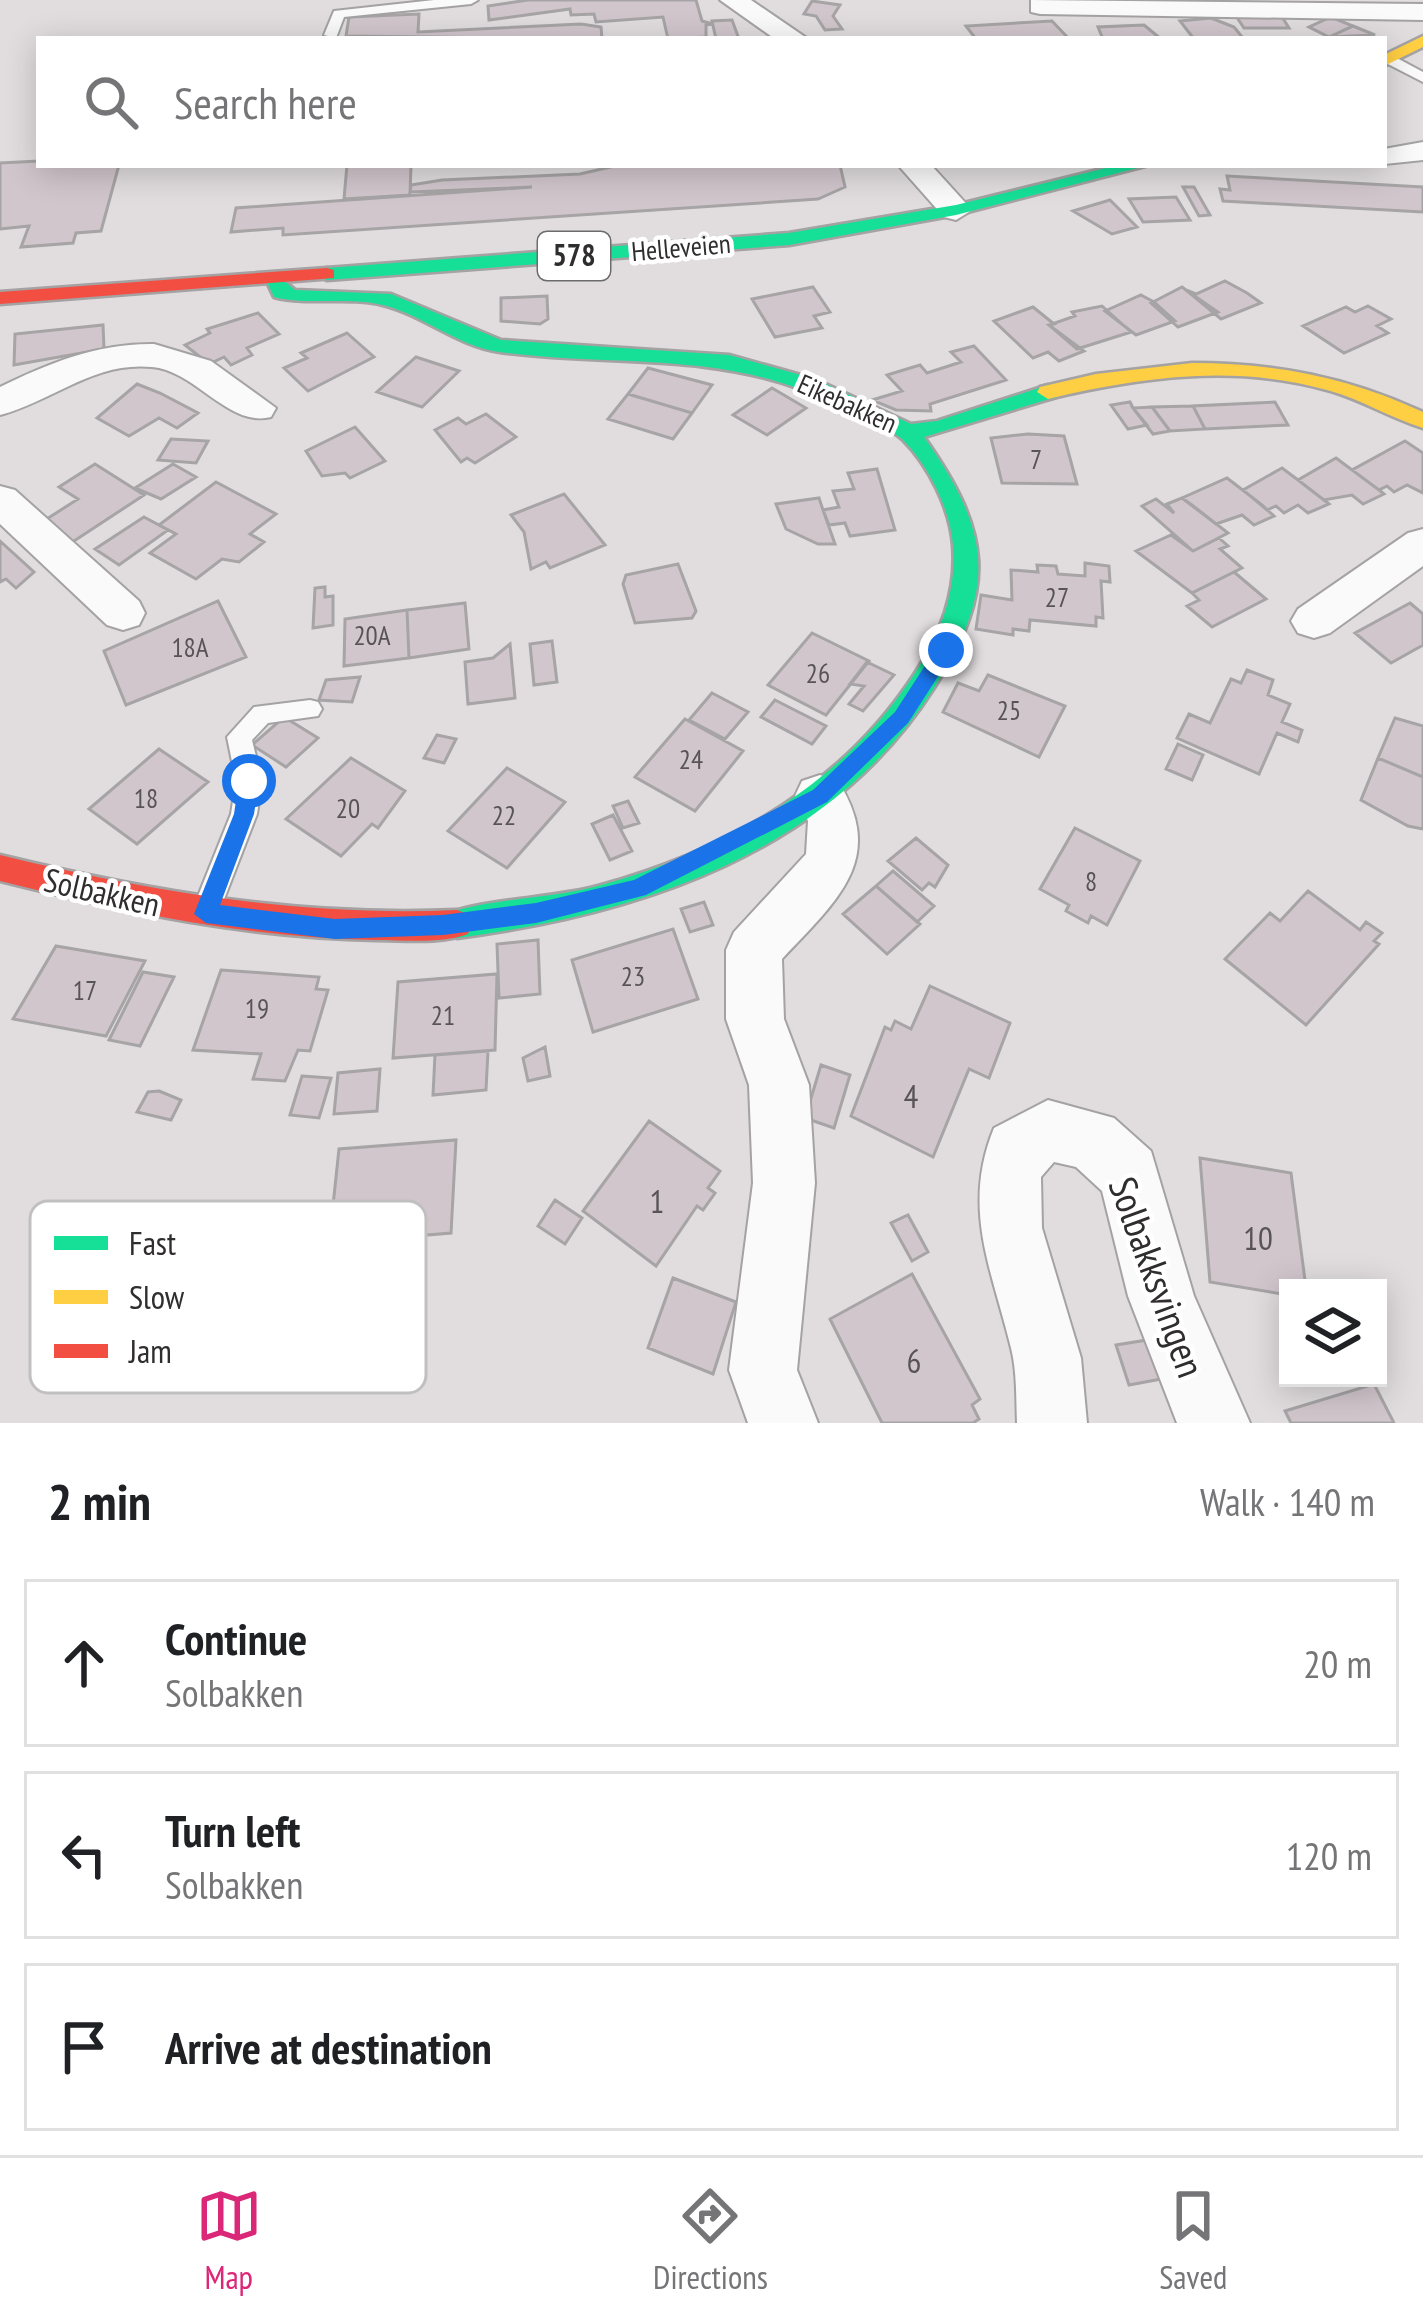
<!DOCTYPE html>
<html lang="en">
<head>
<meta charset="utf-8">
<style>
  body { margin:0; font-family:"PT Sans Narrow",sans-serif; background:#f2f2f2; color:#202124 }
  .controls { position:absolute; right:36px; bottom:36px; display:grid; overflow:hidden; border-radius:0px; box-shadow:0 6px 30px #0003 }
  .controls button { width:108px; height:108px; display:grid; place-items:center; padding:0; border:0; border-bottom:3px solid #e0e0e0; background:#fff; color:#202124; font:60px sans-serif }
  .stop { position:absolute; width:36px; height:36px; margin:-27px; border:9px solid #1a73e8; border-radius:50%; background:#fff }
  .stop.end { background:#1a73e8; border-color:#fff; box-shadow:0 3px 12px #0008 }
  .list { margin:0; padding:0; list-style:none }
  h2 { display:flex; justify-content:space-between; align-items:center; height:156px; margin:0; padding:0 48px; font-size:51px }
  h2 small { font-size:39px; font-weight:400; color:#757577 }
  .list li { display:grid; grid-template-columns:78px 1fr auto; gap:36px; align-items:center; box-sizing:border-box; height:168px; margin:0 24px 24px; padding:0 24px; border:3px solid #e0e0e0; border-radius:0px }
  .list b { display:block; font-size:45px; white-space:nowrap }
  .list p { margin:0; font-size:39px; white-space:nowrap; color:#757577 }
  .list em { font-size:39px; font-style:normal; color:#757577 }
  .icon { flex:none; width:66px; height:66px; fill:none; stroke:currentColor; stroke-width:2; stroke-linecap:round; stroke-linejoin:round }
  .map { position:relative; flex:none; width:1423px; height:1423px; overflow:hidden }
  .search { position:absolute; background:#fff; box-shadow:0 6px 30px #0003; left:36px; right:36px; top:36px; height:132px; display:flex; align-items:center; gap:30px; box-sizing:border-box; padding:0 42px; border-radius:0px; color:#757577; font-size:45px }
  .sheet { height:732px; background:#fff }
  nav { display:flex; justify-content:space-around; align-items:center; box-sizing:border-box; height:168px; border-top:3px solid #e0e0e0; background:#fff; font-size:33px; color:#757577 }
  nav a { display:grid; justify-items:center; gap:6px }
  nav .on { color:#db2777 }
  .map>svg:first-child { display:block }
  .building { fill:#d2c6cd; stroke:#a6a4a5; stroke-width:3 }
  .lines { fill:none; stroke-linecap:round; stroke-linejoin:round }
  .lane-casing { stroke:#a4a2a3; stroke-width:4 }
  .street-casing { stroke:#a4a2a3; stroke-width:4 }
  .fast-casing { stroke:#a4a2a3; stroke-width:5 }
  .slow-casing { stroke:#a4a2a3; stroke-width:5 }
  .jam-casing { stroke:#a4a2a3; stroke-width:5 }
  .lane { fill:#fafafa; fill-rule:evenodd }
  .street { fill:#fafafa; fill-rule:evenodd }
  .fast { fill:#16e098; fill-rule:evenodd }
  .slow { fill:#ffcf43; fill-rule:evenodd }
  .jam { fill:#f24e42; fill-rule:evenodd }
  .route { fill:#1a73e8 }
  .labels { text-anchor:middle; stroke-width:9; stroke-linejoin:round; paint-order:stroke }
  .far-street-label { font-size:27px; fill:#2f2d2e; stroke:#fff }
  .number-label { font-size:27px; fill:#585356 }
  .shield { fill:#fff; stroke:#6d6c6d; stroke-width:3 }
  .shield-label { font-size:30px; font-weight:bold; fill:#2f2d2e }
  .street-label { font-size:33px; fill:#2f2d2e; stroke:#fff }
  .near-number-label { font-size:33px; fill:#585356 }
  .near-street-label { font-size:39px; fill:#2f2d2e; stroke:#fff }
  .key { fill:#fff; stroke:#c1c0c0; stroke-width:3 }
  .key-label { font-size:33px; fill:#2f2d2e }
</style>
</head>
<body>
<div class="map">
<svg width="1423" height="1423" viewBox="0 0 1423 1423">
  <rect width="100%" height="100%" fill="#e1dddf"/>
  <!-- building -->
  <path class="building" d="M528,0H696L702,21L713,24L706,25V37L668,39L663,17L596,22L594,14L571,15L570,9L489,20L488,6Z
    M812,1L840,5L833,16L842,29L825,30L816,16L804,14Z
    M419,14L418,32L581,24L601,27L602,39L346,36L349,17Z
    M1236,16L1282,17L1289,28H1244Z
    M1331,17L1353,26L1329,37L1309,27Z
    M1211,18L1234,27L1243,38L1194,39L1180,21Z
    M732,20L739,39H716L712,21Z
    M1052,21L1069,39H976L966,26Z
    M1144,25L1161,39H1103L1098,27Z
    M1353,26L1375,35L1329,37Z
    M39,161L119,165L101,231L76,233L73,243L21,247L29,226L0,229V163Z
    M347,165H411L410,195L344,199Z
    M840,165L845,187L818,199L283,235V228L231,232L236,208L532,187L410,192L411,185L442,180L580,174L619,165Z
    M1227,176L1423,187V212L1223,201L1220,189L1230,190Z
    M1183,187H1194L1210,215L1199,216Z
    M1176,197L1190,220L1143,222L1129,199Z
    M1110,200L1137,227L1112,234L1073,211Z
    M1225,281L1247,293L1261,303L1221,319L1186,290L1196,294Z
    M813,287L830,312L814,316L822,328L775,337L752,299Z
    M1182,287L1186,290L1218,312L1178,327L1151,303Z
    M1141,295L1154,302L1175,321L1136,335L1105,311Z
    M547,296L548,319L540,324L501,321V298Z
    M1102,306L1131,332L1077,349L1049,325L1075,316L1072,312Z
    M1368,306L1391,319L1377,326L1388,333L1344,353L1303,326L1346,307L1355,312Z
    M1033,307L1054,324L1049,325L1084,351L1059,361L1048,352L1033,358L994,321Z
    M258,313L279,334L247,348L252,355L231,365L224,357L209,364L185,345L210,333L207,329Z
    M103,325L104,349L14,365L15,334Z
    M347,333L374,357L308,391L284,368L307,358L301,353Z
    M974,346L1006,380L930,404L931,411L896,410L872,400L902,391L887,375L920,365L927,373L961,362L951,352Z
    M416,357L459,371L422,407L377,392Z
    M648,368L712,385L692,413L628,394Z
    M137,384L160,393L198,413L177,428L159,418L129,436L97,418Z
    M772,388L806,408L767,435L733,415Z
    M628,394L692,413L673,439L608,419Z
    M1130,402L1133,408L1147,425L1128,429L1111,405Z
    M1275,402L1288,425L1205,429L1193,406Z
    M1193,406L1205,429L1170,431L1152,407Z
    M1152,407L1170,431L1153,434L1133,408Z
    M486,414L516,437L475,463L467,458L461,462L435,430L458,418L466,424Z
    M355,427L385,461L350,478L345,473L322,476L306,451Z
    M1028,434L1064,436L1077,484L1002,483L991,438Z
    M171,439L208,441L196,463L158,460Z
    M1405,441L1423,453V493L1407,485L1394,492L1387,486L1379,490L1352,470Z
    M1336,458L1379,490L1384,494L1363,504L1352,495L1324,500L1298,480Z
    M95,464L144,495L71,543L42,522L78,499L59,487Z
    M173,464L196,477L161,499L135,488Z
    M1282,468L1298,480L1329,504L1308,513L1298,505L1284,513L1276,506L1267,510L1243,490Z
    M877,469L895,530L850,536L845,523L829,525L823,510L839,507L833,491L854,489L848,473Z
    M1227,478L1262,505L1274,516L1254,525L1242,515L1216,524L1182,498Z
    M216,482L276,514L250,534L264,542L239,562L222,559L196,579L150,553L176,534L159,525Z
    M564,494L605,545L550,568L546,562L531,569L524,532L511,515Z
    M819,498L823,510L835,544H818L786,529L776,504Z
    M1182,498L1192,505L1228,533L1193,551L1142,506L1156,499L1174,513L1167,504Z
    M144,517L168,530L119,565L95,549Z
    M1171,535L1193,551L1219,538L1228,546L1220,549L1242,568L1192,593L1136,551Z
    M0,541L34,572L16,588L6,579L0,582Z
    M1085,563L1109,566L1110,582L1101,581L1103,618L1096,617V626L1030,620L1029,631L1013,629V635L976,629L981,595L1012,600L1011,570L1038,572L1037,565L1056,566L1058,574L1085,576Z
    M678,564L696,611L692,618L635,623L623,584L626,575Z
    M1234,572L1266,599L1212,627L1187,606L1199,600L1192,593Z
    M325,587V597L333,596V625L313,628L315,588Z
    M218,601L246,657L126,705L104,651Z
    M465,603L469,649L409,658L407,610Z
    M1410,603L1423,614V645L1391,663L1355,633Z
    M407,610L409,658L344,666L345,619Z
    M812,633L869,661L826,715L768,685Z
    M552,641L557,682L534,685L530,644Z
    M510,644L515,698L468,704L465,662L493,658Z
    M867,662L894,675L863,711L849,704L864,686L850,684Z
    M1247,670L1273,680L1268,695L1290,704L1282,722L1302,730L1298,742L1277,733L1259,774L1177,738L1189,714L1210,723L1231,679L1241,683Z
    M988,675L1065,706L1039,757L943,712L958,683L979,691Z
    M360,677L352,702L319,700L326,680Z
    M712,693L748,712L725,739L689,720Z
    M775,700L826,726L812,744L761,717Z
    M284,717L318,738L286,767L252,745Z
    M1395,718L1423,726V777L1378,758Z
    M685,719L743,751L695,811L635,777Z
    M437,735L456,739L444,763L424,758Z
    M1178,744L1203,755L1192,780L1166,769Z
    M159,749L208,782L137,844L89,809Z
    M351,758L405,791L378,828L372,824L341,856L286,819Z
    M1378,758L1423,777V829L1408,826L1361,800Z
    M507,768L565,802L507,868L448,831Z
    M628,801L639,823L623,828L613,806Z
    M613,815L632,851L610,860L592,824Z
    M1075,828L1140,861L1107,925L1091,916L1088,923L1066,911L1069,905L1040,889Z
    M916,838L948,865L935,887L929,883L922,890L888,861Z
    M893,871L934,906L917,922L876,886Z
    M876,886L920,924L887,954L843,914Z
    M1308,891L1360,930L1366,922L1382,933L1374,941L1379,944L1306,1025L1225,959L1270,913L1280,921Z
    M704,902L713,925L690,932L681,909Z
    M673,929L698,999L593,1032L572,960Z
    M538,940L540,994L499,998L497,944Z
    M56,946L145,961L106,1036L13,1019Z
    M221,970L319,977L316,989L328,990L310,1051L298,1050L285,1081L253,1079L261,1054L193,1050Z
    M143,972L174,977L140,1046L109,1040Z
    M497,974L495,1050L393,1058L398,982Z
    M930,986L1010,1023L989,1078L969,1069L933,1157L851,1116L885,1027L891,1030L895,1021L911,1029Z
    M545,1047L550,1076L528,1081L523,1058Z
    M488,1051L486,1090L433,1095L435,1055Z
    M821,1065L850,1075L834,1128L805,1118Z
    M380,1069L377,1111L334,1114L338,1073Z
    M302,1076L331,1078L319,1118L290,1115Z
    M159,1091L181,1100L171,1120L137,1112L148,1092Z
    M649,1121L720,1171L708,1188L715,1193L703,1210L697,1206L656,1266L583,1211Z
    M456,1140L451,1233L329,1243L339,1149Z
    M1200,1158L1291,1173L1306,1288H1288V1295L1210,1282Z
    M555,1200L582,1218L565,1244L538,1226Z
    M908,1215L928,1252L912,1261L891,1223Z
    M912,1274L980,1399L972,1405L979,1419L973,1423H882L830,1319Z
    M673,1278L736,1302L713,1374L648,1348Z
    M1147,1340L1161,1379L1129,1385L1116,1345Z
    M1374,1384L1394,1423H1291L1285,1411Z"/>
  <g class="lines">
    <!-- lane casing -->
    <g class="lane-casing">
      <path id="lane" d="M434,0H478L471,4L344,17L336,38L324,35L334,11Z
        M1384,56H1393L1423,72V82L1384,62Z
        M310,700L318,702L322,709L318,716L268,723L252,740L262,781L257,814L216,920L206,923L196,920L192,911L231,814L236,781L227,737L254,707Z"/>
    </g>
    <!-- street casing -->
    <g class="street-casing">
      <path id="street" d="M720,0H751L808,39H775Z
        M1031,0L1423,4V20L1040,14L1031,12Z
        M1423,142V160L1375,165H1384V149Z
        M898,165H931L972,210L956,220L944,217Z
        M154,344L211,361L276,408L271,417C229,428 196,371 152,367C94,361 53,401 0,415V387C49,363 98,343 154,344Z
        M0,486L15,490L139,601L145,613L139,625L123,630L107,625L0,524Z
        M1423,529V566L1330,633L1314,638L1298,633L1291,621L1298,609L1408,533Z
        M820,775L838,781C888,860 835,902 782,959L784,1019L809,1085L815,1183L797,1370L818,1423H748L729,1370L753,1183L749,1085L726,1019V950L734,932L806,854L808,821L795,796L802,781Z
        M1048,1100L1114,1118L1151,1151L1194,1296L1250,1423H1177L1128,1296L1102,1191L1076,1167L1054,1162L1041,1177L1042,1228L1081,1358L1087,1423H1017C1016,1398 1017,1372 1011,1348C992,1270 961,1208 994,1128Z"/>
    </g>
    <!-- fast casing -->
    <g class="fast-casing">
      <path id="fast" d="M1118,165H1149L956,215L789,245L327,280L317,274L327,268L789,233L956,205Z
        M276,274L295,290L391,294L501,340L729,355L815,379L911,424L937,421L1048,385L1059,392L1056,397L924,437C991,532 998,587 934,688C830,852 641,914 457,938L446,934L442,924L446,914C489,898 551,899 598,886C725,851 842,786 915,673C940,636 957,591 953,545C950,509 929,466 903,440C891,427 817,395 797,388C702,353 600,366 500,352C459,347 423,315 383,305C348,296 309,306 274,297L266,280Z"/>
    </g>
    <!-- slow casing -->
    <g class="slow-casing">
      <path id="slow" d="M1423,36V47L1384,66V55Z
        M1192,363C1275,363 1348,377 1423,412V428C1390,418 1361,399 1327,390C1235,364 1140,377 1048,399L1037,392L1040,387L1096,374Z"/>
    </g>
    <!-- jam casing -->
    <g class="jam-casing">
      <path id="jam" d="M327,268L334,270V278L0,304V292Z
        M0,855C152,892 301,917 457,910L468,914L472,924L468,934C441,944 405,940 376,940C248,938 124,912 0,881Z"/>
    </g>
    <!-- lane -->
    <use href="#lane" class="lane"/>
    <!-- street -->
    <use href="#street" class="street"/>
    <!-- fast -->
    <use href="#fast" class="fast"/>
    <!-- slow -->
    <use href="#slow" class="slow"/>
    <!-- jam -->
    <use href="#jam" class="jam"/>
  </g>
  <!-- route -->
  <path class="route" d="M939,644L955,650L908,723L827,802L646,895L536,923L443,935L335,939L206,923L194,914L234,814L239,781L249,773L259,781L254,814L220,905L335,919L443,915L536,903L634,880L813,790L895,712Z"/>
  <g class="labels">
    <!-- far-street labels -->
    <g class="far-street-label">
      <text transform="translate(681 248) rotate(-5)" y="9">Helleveien</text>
      <text transform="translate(847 404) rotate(24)" y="9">Eikebakken</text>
    </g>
    <!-- number labels -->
    <g class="number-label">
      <text x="1036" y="469">7</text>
      <text x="1057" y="607">27</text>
      <text x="372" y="645">20A</text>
      <text x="190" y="657">18A</text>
      <text x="818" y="683">26</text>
      <text x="1009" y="720">25</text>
      <text x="691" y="769">24</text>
      <text x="146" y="808">18</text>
      <text x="348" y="818">20</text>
      <text x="504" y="825">22</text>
      <text x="1091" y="891">8</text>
      <text x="633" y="986">23</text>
      <text x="85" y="1000">17</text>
      <text x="257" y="1018">19</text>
      <text x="443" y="1025">21</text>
    </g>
    <!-- shield labels -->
    <rect class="shield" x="538" y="232" width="72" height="48" rx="9"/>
    <g class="shield-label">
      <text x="574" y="266">578</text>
    </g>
    <!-- street labels -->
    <g class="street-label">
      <text transform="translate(102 892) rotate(13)" y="12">Solbakken</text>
    </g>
    <!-- near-number labels -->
    <g class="near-number-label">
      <text x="911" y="1108">4</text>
      <text x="657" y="1213">1</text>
      <text x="1258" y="1250">10</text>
      <text x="914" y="1373">6</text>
    </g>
    <!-- near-street labels -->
    <g class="near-street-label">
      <text transform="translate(1157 1277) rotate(70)" y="14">Solbakksvingen</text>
    </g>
  </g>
  <!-- legend -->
  <rect x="30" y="1201" width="396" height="192" rx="18" class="key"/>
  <rect x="54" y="1236" width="54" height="14" fill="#16e098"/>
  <rect x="54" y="1290" width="54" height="14" fill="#ffcf43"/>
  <rect x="54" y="1344" width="54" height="14" fill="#f24e42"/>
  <g class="key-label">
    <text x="129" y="1255">Fast</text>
    <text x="129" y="1309">Slow</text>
    <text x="129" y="1363">Jam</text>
  </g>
</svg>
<div class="controls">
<button><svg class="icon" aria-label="layers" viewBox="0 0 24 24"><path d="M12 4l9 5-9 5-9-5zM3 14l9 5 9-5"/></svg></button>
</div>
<div class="stop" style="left:249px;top:781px"></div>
<div class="stop end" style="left:946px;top:650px"></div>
<div class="search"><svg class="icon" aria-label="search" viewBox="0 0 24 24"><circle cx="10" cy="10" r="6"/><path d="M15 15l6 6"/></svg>Search here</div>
</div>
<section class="sheet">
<h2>2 min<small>Walk · 140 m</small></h2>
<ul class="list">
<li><svg class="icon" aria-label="ahead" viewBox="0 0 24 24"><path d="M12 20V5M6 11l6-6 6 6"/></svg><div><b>Continue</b><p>Solbakken</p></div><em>20 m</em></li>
<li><svg class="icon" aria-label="left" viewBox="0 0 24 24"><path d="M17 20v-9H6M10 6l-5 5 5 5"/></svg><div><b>Turn left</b><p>Solbakken</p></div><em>120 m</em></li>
<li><svg class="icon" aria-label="arrive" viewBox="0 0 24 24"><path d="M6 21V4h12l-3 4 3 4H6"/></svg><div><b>Arrive at destination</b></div></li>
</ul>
</section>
<nav>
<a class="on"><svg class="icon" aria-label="map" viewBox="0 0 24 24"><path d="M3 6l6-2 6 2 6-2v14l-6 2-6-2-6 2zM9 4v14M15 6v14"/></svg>Map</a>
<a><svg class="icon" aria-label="directions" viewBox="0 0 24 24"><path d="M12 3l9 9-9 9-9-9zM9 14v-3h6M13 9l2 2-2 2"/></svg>Directions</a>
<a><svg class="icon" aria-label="saved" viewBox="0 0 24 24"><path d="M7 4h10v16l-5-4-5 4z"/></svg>Saved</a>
</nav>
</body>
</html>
